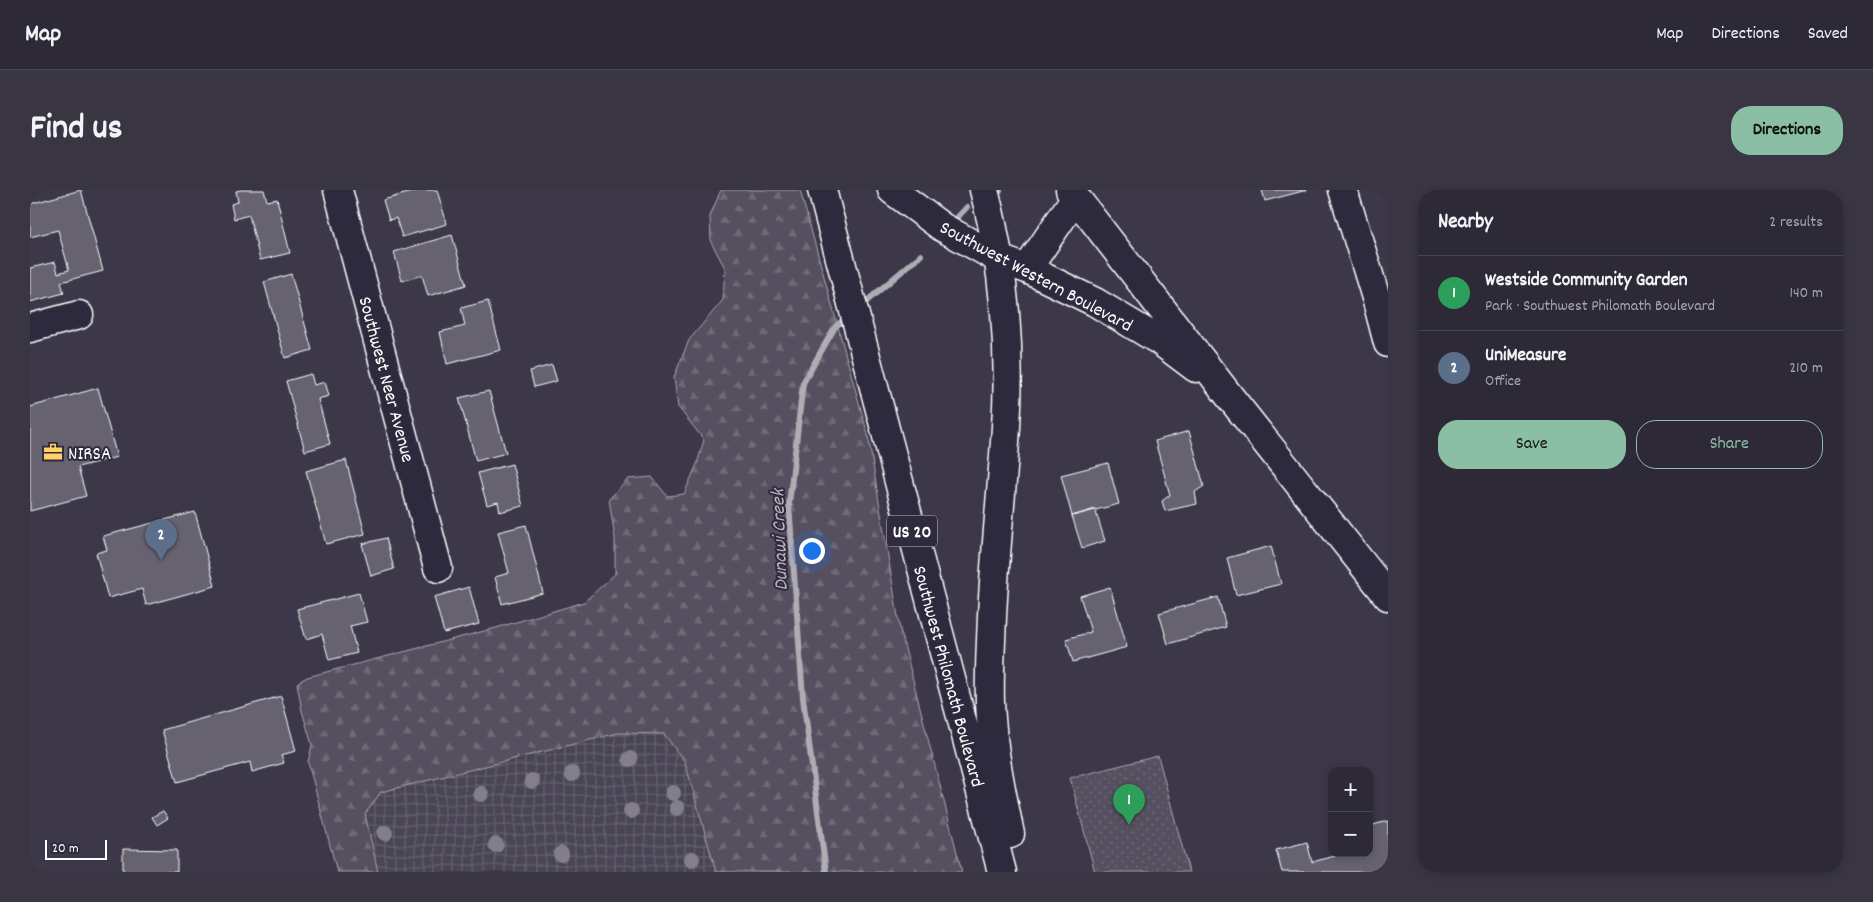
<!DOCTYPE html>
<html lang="en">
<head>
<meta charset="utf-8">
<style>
  body { margin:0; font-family:Dekko,sans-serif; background:#393542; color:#f1f3f6 }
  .controls { position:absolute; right:15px; bottom:15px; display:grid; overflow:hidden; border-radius:10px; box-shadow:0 2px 8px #0003 }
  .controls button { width:45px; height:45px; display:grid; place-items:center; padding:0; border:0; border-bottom:1px solid #484552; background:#2d2937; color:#f1f3f6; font:25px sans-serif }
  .scale { position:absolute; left:15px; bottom:12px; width:62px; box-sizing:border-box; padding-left:5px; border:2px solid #fff; border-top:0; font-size:14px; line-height:18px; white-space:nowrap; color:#fff; -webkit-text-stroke:4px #2f2a3d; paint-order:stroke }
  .you { position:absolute; left:781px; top:360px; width:18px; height:18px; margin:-12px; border:4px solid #fff; border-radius:50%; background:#1a73e8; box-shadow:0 0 0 8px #1a73e833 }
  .badge { display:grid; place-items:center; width:32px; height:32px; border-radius:50%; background:#8abfa5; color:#fff; font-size:16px; font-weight:700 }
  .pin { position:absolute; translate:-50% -41px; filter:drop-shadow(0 1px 2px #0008) }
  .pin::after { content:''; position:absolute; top:26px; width:18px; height:15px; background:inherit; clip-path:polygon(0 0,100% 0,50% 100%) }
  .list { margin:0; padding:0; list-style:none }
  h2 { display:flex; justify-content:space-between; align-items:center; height:65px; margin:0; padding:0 20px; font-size:21px }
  h2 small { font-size:16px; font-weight:400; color:#a7a6ad }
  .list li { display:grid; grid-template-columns:32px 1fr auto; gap:15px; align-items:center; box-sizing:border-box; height:75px; padding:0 20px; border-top:1px solid #484552 }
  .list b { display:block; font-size:19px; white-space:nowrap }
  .list p { margin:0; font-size:16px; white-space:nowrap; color:#a7a6ad }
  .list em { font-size:16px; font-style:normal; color:#a7a6ad }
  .actions { display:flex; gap:10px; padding:15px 20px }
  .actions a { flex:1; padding:11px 0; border:1px solid #8abfa5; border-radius:20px; text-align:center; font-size:18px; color:#8abfa5 }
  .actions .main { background:#8abfa5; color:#111 }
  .map { position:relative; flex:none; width:1358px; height:682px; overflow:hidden; border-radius:20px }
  header { display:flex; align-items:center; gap:30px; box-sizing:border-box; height:70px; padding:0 25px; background:#2d2937; border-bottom:1px solid #484552 }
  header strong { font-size:24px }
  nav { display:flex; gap:28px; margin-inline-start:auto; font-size:18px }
  .intro { display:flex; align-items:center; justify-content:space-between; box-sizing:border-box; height:120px; padding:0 30px }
  h1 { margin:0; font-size:35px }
  .button { padding:12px 22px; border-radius:20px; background:#8abfa5; color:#111; font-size:18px; font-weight:700 }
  main { display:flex; gap:30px; padding:0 30px }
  aside { flex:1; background:#2d2937; border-radius:20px; box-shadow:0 2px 8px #0003 }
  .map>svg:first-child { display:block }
  .industrial { fill:url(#industrial-grid) }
  .green { fill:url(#green-dots); stroke:#aaa8b0 }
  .forest { fill:url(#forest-firs); stroke:#aaa8b0 }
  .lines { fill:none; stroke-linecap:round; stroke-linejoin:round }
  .stream { stroke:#afadb4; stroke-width:6 }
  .building { fill:#666270; stroke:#fff }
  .minor-casing { stroke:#fff; stroke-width:31 }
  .major-casing { stroke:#fff; stroke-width:31 }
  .highway-casing { stroke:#fff; stroke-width:31 }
  .minor { stroke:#2f2a3d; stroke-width:28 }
  .major { stroke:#2f2a3d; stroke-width:28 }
  .highway { stroke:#2f2a3d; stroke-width:28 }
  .tree { fill:#827e8a }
  .labels { text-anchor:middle; stroke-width:4; stroke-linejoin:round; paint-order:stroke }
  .shield { fill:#2f2a3d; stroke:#c1bfc5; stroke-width:1 }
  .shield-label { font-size:18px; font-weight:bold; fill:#fff }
  .street-label { font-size:19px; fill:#fff; stroke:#2f2a3d }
  .poi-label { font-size:19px; fill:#fff; stroke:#2f2a3d; text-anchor:start }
  .water-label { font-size:20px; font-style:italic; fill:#b5b4ba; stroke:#2f2a3d }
</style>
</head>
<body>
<header>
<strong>Map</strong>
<nav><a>Map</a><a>Directions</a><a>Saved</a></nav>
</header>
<div class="intro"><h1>Find us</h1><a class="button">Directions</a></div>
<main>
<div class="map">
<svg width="1358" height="682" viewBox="0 0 1358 682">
  <defs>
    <pattern id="industrial-grid" width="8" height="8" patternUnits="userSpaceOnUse" patternTransform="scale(1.25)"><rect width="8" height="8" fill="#494455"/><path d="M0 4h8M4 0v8" fill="none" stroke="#64606e"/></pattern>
    <pattern id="green-dots" width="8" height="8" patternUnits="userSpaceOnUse" patternTransform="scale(1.25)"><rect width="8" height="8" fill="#555060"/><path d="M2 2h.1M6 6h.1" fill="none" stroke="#6e6a78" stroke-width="1.8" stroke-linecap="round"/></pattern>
    <pattern id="forest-firs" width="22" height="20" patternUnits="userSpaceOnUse" patternTransform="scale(1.25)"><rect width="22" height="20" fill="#555060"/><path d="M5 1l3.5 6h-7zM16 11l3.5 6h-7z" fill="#6e6a78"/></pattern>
  </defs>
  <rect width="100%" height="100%" fill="#3c3749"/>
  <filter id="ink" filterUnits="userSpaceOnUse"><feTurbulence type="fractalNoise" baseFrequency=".02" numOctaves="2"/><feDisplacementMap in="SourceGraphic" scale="10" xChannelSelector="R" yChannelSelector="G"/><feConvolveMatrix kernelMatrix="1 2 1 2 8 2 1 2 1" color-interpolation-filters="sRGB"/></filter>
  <g filter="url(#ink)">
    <!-- industrial -->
    <path class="industrial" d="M588,543L634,544L655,572L686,682H348L335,624L351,602Z"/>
    <!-- green -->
    <path class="green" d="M1128,566L1159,682H1065L1040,588Z"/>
    <!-- forest -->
    <path class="forest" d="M691,0H770L838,245L870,439L932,682H686L655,572L634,544L588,543L351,602L335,624L348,682H307L278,572L282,555L272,521L267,493L277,487L466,438L554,412L585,384V348L579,309L598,289L622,287L637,306L654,304L667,274L674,250L648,217L644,187L659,150L693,110L695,78L681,52L680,26Z"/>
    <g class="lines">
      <!-- stream -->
      <path class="stream" d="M970,1V0
        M924,31L937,17
        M831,116L891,65
        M796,682L773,508L759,314L773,193L805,137L817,127"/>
    </g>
    <!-- building -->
    <path class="building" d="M51,0L73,81L31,92L34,103L0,112V78L25,72L28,83L39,80L28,40L0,47V14Z
      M211,0H234L237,11L247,9L260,63L230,70L219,25L204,29L201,14L208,12L206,1Z
      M389,0H407L417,34L372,47L366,28L359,30L353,10Z
      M1232,0H1277L1235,11Z
      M422,45L436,95L398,106L392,85L372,91L364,62Z
      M261,84L282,160L255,168L234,92Z
      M458,111L471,160L417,174L410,142L435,136L431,118Z
      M522,175L527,191L504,197L500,181Z
      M281,184L284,195L295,192L299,206L288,209L300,254L275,261L256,191Z
      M68,198L87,267L48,277L56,306L0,321V217Z
      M459,201L476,263L446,271L429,208Z
      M1159,241L1174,296L1165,302L1167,314L1135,321L1132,311L1140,305L1125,251Z
      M316,270L335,344L296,354L276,281Z
      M1078,273L1089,314L1042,326L1031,285Z
      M482,274L493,316L470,322L468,312L457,315L448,283Z
      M1065,319L1075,351L1052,358L1042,326Z
      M165,322L185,396L116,415L112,399L78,408L66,363L77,360L73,346Z
      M496,335L513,403L472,414L465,387L479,383L468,342Z
      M356,348L364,379L341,386L332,354Z
      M1241,356L1251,394L1206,405L1197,368Z
      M439,397L449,434L414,443L404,407Z
      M1080,397L1097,457L1043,472L1036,449L1061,442L1050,406Z
      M329,403L337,432L320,436L327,463L299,470L292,444L276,449L267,419Z
      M1188,407L1196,437L1138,454L1129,423Z
      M251,506L266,561L251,565L254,573L222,582L220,572L147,592L132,540Z
      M133,621L138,628L127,635L122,627Z
      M1358,631V682H1252L1246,660L1277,652L1282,672L1317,663H1339V636Z
      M93,659L147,660V682H93Z"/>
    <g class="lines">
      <!-- minor casing -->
      <g class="minor-casing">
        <path id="minor" d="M308,0L408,378
          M1313,0L1347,111L1358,153
          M0,138L49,125"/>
      </g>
      <!-- major casing -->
      <g class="major-casing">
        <path id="major" d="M862,0L912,37L969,69L997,79L1065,112L1130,151L1166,178
          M1040,0L1200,207L1358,406
          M997,79L1046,7"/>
      </g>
      <!-- highway casing -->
      <g class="highway-casing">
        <path id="highway" d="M792,0L972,682
          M954,0C974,76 981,159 976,237C972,300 965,363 962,426C961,454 959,484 960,513C962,557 971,600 980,644"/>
      </g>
      <!-- minor -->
      <use href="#minor" class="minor"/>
      <!-- major -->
      <use href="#major" class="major"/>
      <!-- highway -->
      <use href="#highway" class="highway"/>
    </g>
    <!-- trees -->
    <g class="tree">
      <circle cx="600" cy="569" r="8"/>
      <circle cx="542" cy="584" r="8"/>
      <circle cx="502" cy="591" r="8"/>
      <circle cx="643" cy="603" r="8"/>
      <circle cx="451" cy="604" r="8"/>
      <circle cx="647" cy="618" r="8"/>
      <circle cx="601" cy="621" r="8"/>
      <circle cx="355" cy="643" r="8"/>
      <circle cx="466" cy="655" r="8"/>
      <circle cx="531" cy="664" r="8"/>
      <circle cx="662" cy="669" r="8"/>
    </g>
  </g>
  <!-- icons -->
  <defs>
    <g id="office-bare" transform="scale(1.5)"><path d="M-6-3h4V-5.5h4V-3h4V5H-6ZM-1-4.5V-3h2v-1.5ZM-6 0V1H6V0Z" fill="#ffd166" stroke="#2f2a3d" stroke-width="2.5" paint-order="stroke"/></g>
  </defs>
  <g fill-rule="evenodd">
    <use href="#office-bare" x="23" y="262"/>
  </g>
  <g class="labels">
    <!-- shield labels -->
    <rect class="shield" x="857" y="325.5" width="50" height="31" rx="4"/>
    <g class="shield-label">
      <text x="882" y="347">US 20</text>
    </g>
    <!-- street labels -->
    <g class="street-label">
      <text transform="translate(1007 85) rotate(28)" y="7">Southwest Western Boulevard</text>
      <text transform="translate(358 189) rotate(75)" y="7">Southwest Neer Avenue</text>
      <text transform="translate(920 486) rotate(75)" y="7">Southwest Philomath Boulevard</text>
    </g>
    <!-- poi labels -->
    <g class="poi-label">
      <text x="38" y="269">NIRSA</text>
    </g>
    <!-- water labels -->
    <g class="water-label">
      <text transform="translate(748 350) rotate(-92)" y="7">Dunawi Creek</text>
    </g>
  </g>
</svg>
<div class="controls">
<button>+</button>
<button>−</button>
</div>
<div class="scale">20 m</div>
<div class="you"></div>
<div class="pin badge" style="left:1099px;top:635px;background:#2e9e5b">1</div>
<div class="pin badge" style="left:131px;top:370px;background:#5c6f8a">2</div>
</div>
<aside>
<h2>Nearby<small>2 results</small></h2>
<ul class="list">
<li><span class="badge" style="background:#2e9e5b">1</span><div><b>Westside Community Garden</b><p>Park · Southwest Philomath Boulevard</p></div><em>140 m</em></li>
<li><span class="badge" style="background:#5c6f8a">2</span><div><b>UniMeasure</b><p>Office</p></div><em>210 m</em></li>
</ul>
<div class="actions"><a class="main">Save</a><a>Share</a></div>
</aside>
</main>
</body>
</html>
